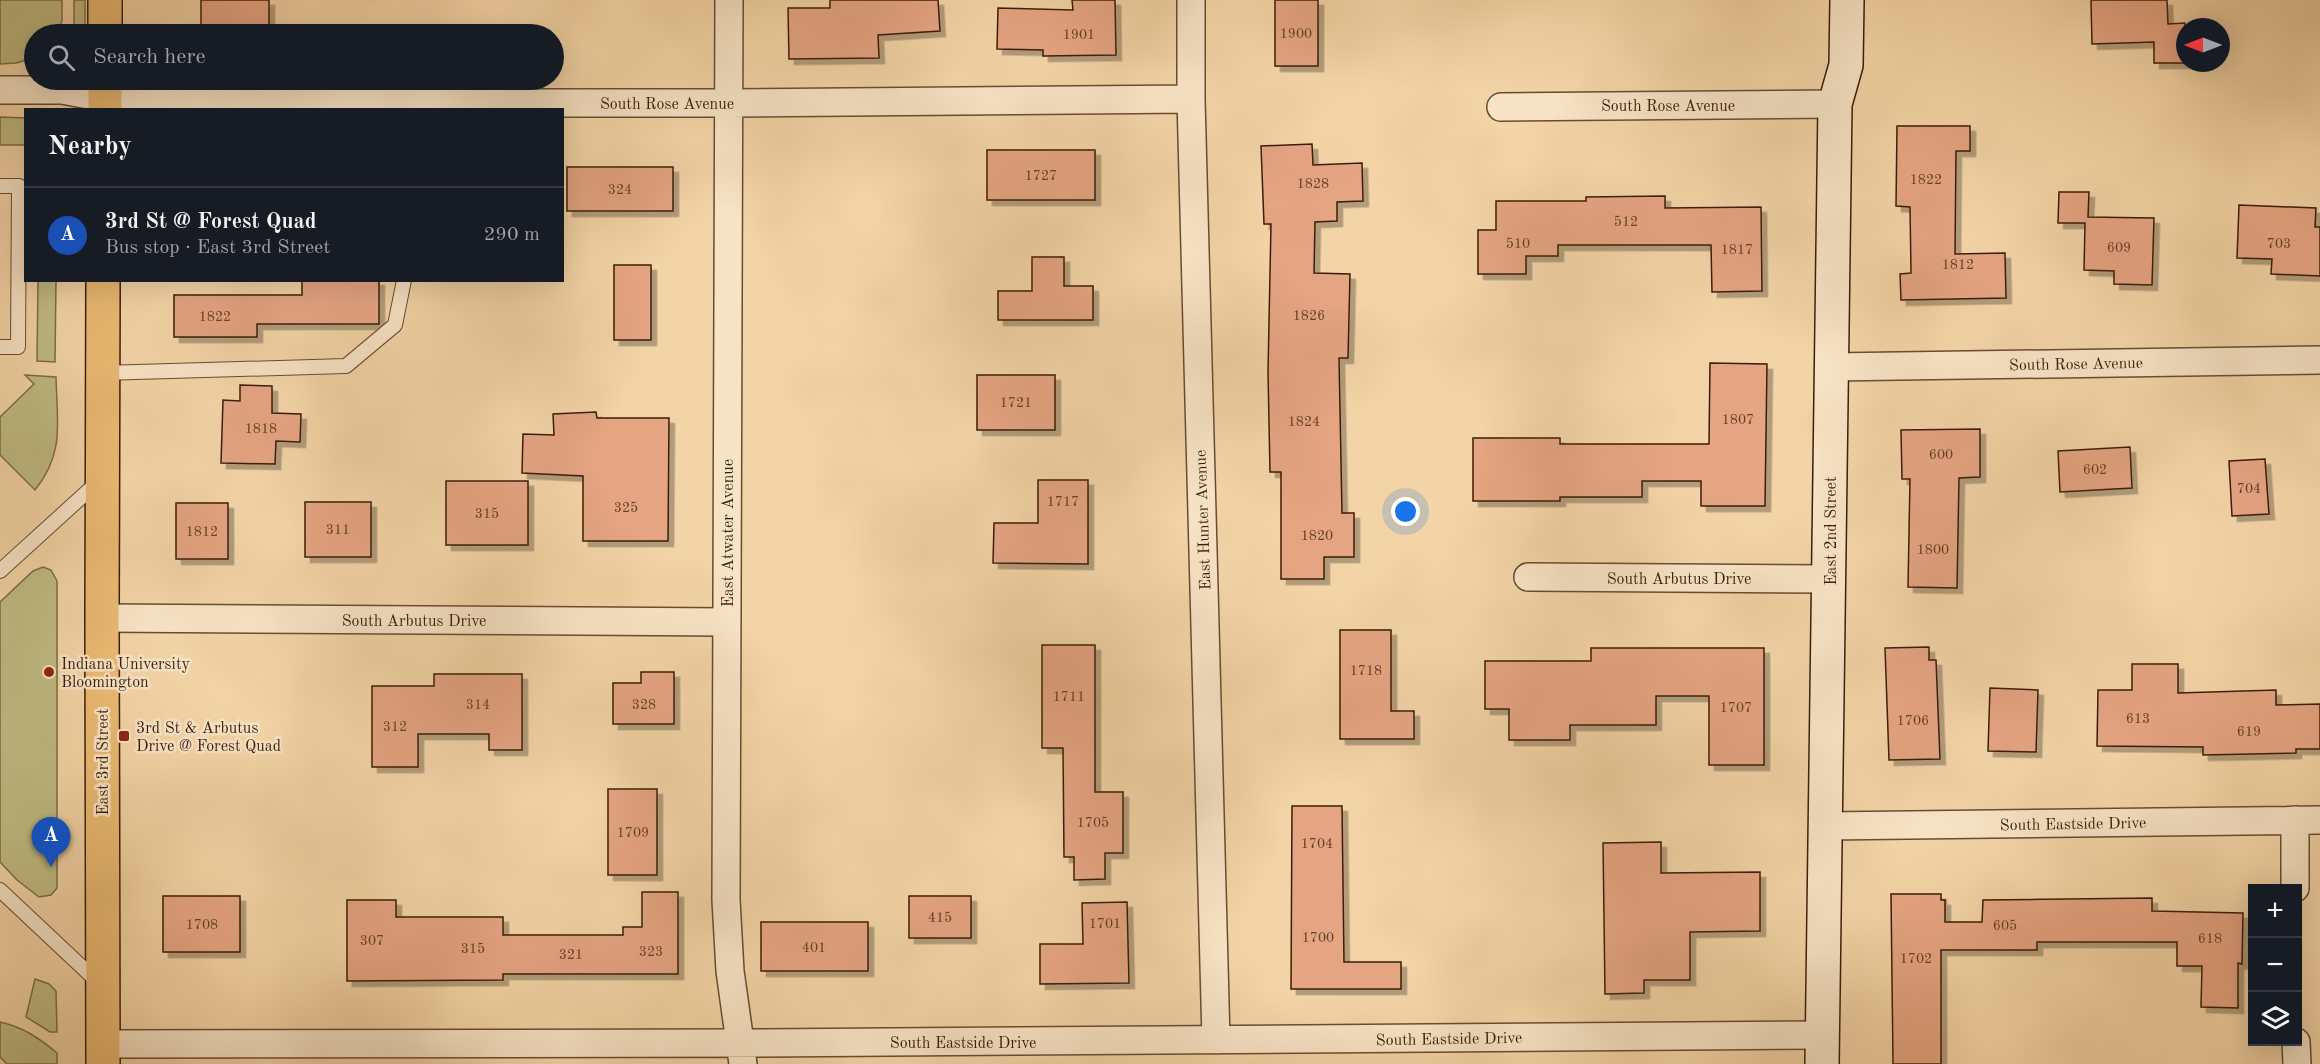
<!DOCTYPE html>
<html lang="en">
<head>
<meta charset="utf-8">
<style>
  body { margin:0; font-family:"Old Standard TT",serif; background:#20242c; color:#f1f3f6 }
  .controls { position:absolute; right:18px; bottom:18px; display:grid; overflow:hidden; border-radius:0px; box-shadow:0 6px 24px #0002 }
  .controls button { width:54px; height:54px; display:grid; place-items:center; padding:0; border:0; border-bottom:2px solid #363941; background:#171b24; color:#f1f3f6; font:30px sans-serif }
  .compass { position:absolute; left:2176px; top:18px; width:54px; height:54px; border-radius:50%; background:#171b24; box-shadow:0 6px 24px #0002; rotate:270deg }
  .you { position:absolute; left:1406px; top:512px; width:21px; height:21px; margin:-15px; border:4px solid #fff; border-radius:50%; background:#1a73e8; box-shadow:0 0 0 9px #1a73e833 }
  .badge { display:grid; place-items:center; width:39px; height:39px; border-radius:50%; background:#0f766e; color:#fff; font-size:20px; font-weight:700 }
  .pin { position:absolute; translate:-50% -50px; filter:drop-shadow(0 2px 3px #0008) }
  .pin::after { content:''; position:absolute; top:32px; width:21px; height:18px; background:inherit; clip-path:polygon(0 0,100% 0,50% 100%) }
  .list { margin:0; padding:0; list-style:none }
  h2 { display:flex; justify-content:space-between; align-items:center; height:78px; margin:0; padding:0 24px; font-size:26px }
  h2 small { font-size:20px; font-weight:400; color:#9ea1a6 }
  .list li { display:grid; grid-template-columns:39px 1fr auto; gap:18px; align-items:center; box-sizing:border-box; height:96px; padding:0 24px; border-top:2px solid #363941 }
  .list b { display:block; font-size:22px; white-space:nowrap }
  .list p { margin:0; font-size:20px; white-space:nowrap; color:#9ea1a6 }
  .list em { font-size:20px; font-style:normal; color:#9ea1a6 }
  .icon { flex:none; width:33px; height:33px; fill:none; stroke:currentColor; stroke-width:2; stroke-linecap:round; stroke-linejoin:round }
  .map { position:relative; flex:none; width:2320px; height:1064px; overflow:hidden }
  .search { position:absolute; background:#171b24; box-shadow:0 6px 24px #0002; left:24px; top:24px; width:540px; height:66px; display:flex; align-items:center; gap:15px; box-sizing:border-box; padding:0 21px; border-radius:33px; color:#9ea1a6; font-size:22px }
  .panel { position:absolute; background:#171b24; box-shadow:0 6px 24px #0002; left:24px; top:108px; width:540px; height:174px; border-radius:0px }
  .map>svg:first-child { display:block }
  .green { fill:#c0bb83; stroke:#7e6c45; stroke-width:1.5 }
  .building { fill:#e5a482; stroke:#3b1e07; stroke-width:1.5; filter:url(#shadow) }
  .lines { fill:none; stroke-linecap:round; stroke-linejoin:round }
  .lane-casing { stroke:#694c2f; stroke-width:16 }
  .street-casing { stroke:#694c2f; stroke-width:30 }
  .secondary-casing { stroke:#3b1e07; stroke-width:36 }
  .primary-casing { stroke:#3b1e07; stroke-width:36 }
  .lane { stroke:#f7e3c5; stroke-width:14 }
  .street { stroke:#f7e3c5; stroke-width:27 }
  .secondary { stroke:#f7e3c5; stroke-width:33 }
  .primary { stroke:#eaba73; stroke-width:33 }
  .poi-dot { fill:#8f2418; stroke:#f7e3c5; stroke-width:2 }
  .labels { text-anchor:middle; stroke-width:5; stroke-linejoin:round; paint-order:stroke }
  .number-label { font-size:14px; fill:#664026 }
  .street-label { font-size:16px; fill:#3b1e07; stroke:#f7e3c5 }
  .poi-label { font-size:16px; fill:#3b1e07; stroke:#f7e3c5; text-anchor:start }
</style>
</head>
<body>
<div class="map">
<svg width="2320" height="1064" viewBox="0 0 2320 1064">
  <defs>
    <filter id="shadow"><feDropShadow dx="5.5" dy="5.5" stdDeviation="0" flood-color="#0004"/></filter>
  </defs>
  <rect width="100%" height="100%" fill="#f3d4a6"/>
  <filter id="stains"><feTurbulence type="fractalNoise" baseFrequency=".00333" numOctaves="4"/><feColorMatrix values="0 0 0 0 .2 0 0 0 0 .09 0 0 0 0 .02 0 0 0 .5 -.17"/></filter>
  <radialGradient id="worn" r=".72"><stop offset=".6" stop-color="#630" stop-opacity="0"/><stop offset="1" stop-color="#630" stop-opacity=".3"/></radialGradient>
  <!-- green -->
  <path class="green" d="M0,0H62V20L59,33L34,34V58L16,63L0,64Z
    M74,0H85V34H74Z
    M0,117L25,118V145H0Z
    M38,281H56L55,362L37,361Z
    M25,375L56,377C57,422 65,453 35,490L0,455V417L34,384Z
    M43,567L51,570L57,581V888L51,895L39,897L17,880L0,862V602L33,571Z
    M35,979L49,984L56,991L57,1032H50L26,1017Z
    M0,1022C23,1027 39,1038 57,1053V1064H7L0,1057Z"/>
  <!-- building -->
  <path class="building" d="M201,0H269V34H201Z
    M830,0H938L940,31L878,35L879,58L789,59L788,8H830Z
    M1072,0H1115L1116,55L1043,56V50L997,49L998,8L1073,10Z
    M1275,0H1318V66H1275Z
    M2091,0H2167L2168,24L2185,23V63H2154V42L2092,44Z
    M1897,126H1970V151H1956L1955,254L2005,253L2006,298L1901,300L1900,274L1911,273L1910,207L1896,206Z
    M1312,144L1313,165L1362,163L1363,201L1337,202V221L1315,222L1314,273L1350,274L1348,358H1339L1342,513H1354V557H1324V579H1281V472H1270L1268,372L1271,224H1264L1261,146Z
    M987,150H1095V200H987Z
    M567,167H673V211H567Z
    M2059,192H2089L2088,217L2154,218L2152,285L2114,284V271L2084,270L2085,223H2058Z
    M1665,196V208L1761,207L1762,291L1712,292L1711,245H1558V256H1526V274H1478V230H1496V201H1586V197Z
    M2239,205L2316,208L2315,227H2320V276L2271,274L2272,259L2237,258Z
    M1032,257H1064V286H1093V320H998V291H1032Z
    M614,265H651V340H614Z
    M302,280H379V324H257V337H174V295H302Z
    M1710,363L1767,364L1765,506H1701V481H1642V497H1560V501H1473V438H1560V444H1709Z
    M977,375H1055V430H977Z
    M240,385L272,386V413L301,414L300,442L276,441L275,464L221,463L223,400L240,401Z
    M596,412L597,418H669L668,541H583V476L522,473L523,434L554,435L553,414Z
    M1980,429V477L1959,478L1957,588L1908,587L1910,479H1902L1901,430Z
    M2130,447L2132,488L2060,492L2058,451Z
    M2265,459L2269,514L2232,516L2229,461Z
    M1038,480H1088V564L993,563L994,523H1038Z
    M446,481H528V545H446Z
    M305,502H371V557H305Z
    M176,503H228V559H176Z
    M1340,630H1391V711H1414V739H1340Z
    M1042,645H1095V792H1123V853H1105V879L1074,880V857H1064L1063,748H1042Z
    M1929,647V660H1936L1940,759L1889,760L1885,648Z
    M1591,648H1764V765H1709V696H1656V725H1570V740H1509V709H1485V661H1591Z
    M2132,664H2178V693L2276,690V705L2320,704V749H2296V753L2203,755V747L2097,746L2098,690H2132Z
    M641,672H674V724H613V683H641Z
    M434,674H522V750H489V734H418V767H372V686H434Z
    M1990,688L2038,690L2036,752L1988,751Z
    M608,789H657V875H608Z
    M1292,806H1342L1344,962H1401V989H1291Z
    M1661,842V873L1760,872V931L1690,932V980H1644V993L1605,994L1603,843Z
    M642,892H678V974H503V980L347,981V900H396V917H503V935H623V927H642Z
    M1891,894H1941V900H1945V922H1982L1983,900L2152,898V911L2243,913L2242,964L2238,963V1008L2201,1007L2202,966H2177V942H2037V950H1941V1064H1893Z
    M163,896H240V952H163Z
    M909,896H971V938H909Z
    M1127,902L1129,983L1040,984V944H1083L1082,903Z
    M761,922H868V971H761Z"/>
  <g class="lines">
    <!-- lane casing -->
    <g class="lane-casing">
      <path id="lane" d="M0,186H19L18,347H0
        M102,373L346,366L395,325L404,280
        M0,571L98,482
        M0,890L99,983"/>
    </g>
    <!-- street casing -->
    <g class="street-casing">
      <path id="street" d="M729,0L726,900L730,971L743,1064
        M1191,0V99L1216,1040
        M0,90H62L131,103H730L1191,99
        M1501,107L1835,104
        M1832,367L2320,360
        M1528,577L1830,579
        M102,618L727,622
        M2295,820V888
        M1826,826L2320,820
        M2296,1042L2297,1064
        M103,1044L756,1043L1822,1035"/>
    </g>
    <!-- secondary casing -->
    <g class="secondary-casing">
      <path id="secondary" d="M1822,1064L1835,104L1846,65L1847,0"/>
    </g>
    <!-- primary casing -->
    <g class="primary-casing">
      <path id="primary" d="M105,34V0
        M105,110V80
        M103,280L102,618L103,1064"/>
    </g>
    <!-- lane -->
    <use href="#lane" class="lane"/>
    <!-- street -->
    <use href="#street" class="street"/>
    <!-- secondary -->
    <use href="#secondary" class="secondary"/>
    <!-- primary -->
    <use href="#primary" class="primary"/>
  </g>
  <!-- markers -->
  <g class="poi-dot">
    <circle cx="49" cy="672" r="6"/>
    <rect x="118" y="730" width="12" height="12" rx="3"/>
  </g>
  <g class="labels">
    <!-- number labels -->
    <g class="number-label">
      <text x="1296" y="38">1900</text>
      <text x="1079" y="39">1901</text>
      <text x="1041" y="180">1727</text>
      <text x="1926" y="184">1822</text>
      <text x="1313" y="188">1828</text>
      <text x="620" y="194">324</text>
      <text x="1626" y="226">512</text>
      <text x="1518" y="248">510</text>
      <text x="2279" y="248">703</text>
      <text x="2119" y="252">609</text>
      <text x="1737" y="254">1817</text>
      <text x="1958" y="269">1812</text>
      <text x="1309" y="320">1826</text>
      <text x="215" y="321">1822</text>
      <text x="1016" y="407">1721</text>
      <text x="1738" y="424">1807</text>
      <text x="1304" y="426">1824</text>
      <text x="261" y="433">1818</text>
      <text x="1941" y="459">600</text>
      <text x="2095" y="474">602</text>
      <text x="2249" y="493">704</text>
      <text x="1063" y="506">1717</text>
      <text x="626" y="512">325</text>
      <text x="487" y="518">315</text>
      <text x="338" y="534">311</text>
      <text x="202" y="536">1812</text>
      <text x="1317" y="540">1820</text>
      <text x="1933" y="554">1800</text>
      <text x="1366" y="675">1718</text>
      <text x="1069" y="701">1711</text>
      <text x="478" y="709">314</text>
      <text x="644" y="709">328</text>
      <text x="1736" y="712">1707</text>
      <text x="2138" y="723">613</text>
      <text x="1913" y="725">1706</text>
      <text x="395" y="731">312</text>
      <text x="2249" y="736">619</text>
      <text x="1093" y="827">1705</text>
      <text x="633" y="837">1709</text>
      <text x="1317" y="848">1704</text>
      <text x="940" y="922">415</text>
      <text x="1105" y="928">1701</text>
      <text x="202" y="929">1708</text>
      <text x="2005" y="930">605</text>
      <text x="1318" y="942">1700</text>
      <text x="2210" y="943">618</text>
      <text x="372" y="945">307</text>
      <text x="814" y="952">401</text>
      <text x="473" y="953">315</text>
      <text x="651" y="956">323</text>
      <text x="571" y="959">321</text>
      <text x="1916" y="963">1702</text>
    </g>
    <!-- street labels -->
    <g class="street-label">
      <text x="667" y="109">South Rose Avenue</text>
      <text x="1668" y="111">South Rose Avenue</text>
      <text transform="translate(2076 363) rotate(-1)" y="6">South Rose Avenue</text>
      <text transform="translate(1202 520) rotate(-92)" y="6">East Hunter Avenue</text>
      <text transform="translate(1830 531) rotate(-90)" y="6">East 2nd Street</text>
      <text transform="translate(727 533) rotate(-90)" y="6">East Atwater Avenue</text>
      <text x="1679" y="584">South Arbutus Drive</text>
      <text x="414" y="626">South Arbutus Drive</text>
      <text transform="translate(102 762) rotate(-90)" y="6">East 3rd Street</text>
      <text transform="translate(2073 823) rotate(-1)" y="6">South Eastside Drive</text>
      <text transform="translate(1449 1038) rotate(-1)" y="6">South Eastside Drive</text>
      <text x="963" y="1048">South Eastside Drive</text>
    </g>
    <!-- poi labels -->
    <g class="poi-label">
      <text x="61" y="669">Indiana University<tspan x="61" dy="18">Bloomington</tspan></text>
      <text x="136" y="733">3rd St &amp; Arbutus<tspan x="136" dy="18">Drive @ Forest Quad</tspan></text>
    </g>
  </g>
  <rect width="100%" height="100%" filter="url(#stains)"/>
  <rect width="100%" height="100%" fill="url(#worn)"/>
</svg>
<div class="controls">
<button>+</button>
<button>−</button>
<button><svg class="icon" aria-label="layers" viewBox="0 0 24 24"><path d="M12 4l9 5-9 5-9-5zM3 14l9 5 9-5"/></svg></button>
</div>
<svg class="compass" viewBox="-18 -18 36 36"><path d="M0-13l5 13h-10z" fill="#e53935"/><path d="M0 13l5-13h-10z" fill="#9ea1a6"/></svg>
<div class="you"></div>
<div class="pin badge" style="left:51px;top:867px;background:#1a4fb4">A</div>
<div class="search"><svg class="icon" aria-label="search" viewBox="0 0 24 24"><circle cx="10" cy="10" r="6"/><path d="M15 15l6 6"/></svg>Search here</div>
<section class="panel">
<h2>Nearby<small></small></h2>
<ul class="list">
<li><span class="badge" style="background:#1a4fb4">A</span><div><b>3rd St @ Forest Quad</b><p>Bus stop · East 3rd Street</p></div><em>290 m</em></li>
</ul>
</section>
</div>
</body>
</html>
